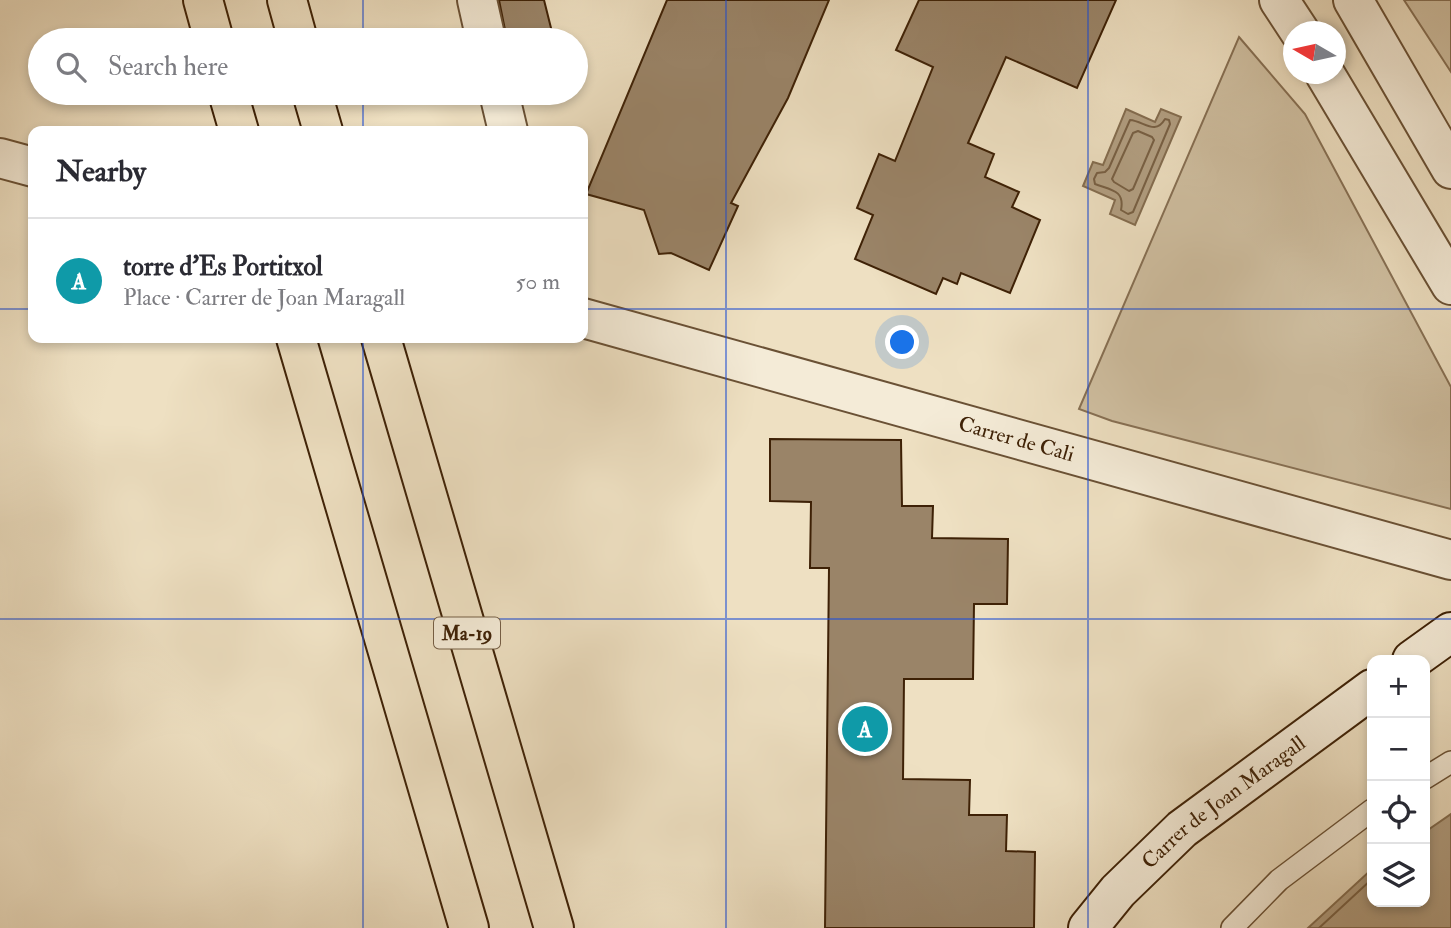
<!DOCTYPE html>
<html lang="en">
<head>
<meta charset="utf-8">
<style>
  body { margin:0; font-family:"IM FELL Double Pica",serif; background:#f2f2f3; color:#2b2b33 }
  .controls { position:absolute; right:21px; bottom:21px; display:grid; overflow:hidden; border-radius:14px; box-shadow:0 4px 10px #0003 }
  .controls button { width:63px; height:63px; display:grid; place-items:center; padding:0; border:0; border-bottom:2px solid #e1e1e2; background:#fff; color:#2b2b33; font:35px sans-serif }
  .compass { position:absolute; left:1283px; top:21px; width:63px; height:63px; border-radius:50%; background:#fff; box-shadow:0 4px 10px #0003; rotate:279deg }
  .you { position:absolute; left:903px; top:343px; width:24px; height:24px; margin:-18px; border:5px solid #fff; border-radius:50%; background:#1a73e8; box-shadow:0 0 0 10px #1a73e833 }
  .badge { display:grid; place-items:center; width:46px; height:46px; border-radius:50%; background:#d93025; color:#fff; font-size:23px; font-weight:700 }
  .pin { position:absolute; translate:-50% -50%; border:4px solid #fff; box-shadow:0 2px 7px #0006 }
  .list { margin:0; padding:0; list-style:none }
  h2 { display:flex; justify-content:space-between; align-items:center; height:91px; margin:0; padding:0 28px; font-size:30px }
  h2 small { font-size:23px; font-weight:400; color:#7c7c81 }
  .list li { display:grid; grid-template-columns:46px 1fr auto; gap:21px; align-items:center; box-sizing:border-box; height:126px; padding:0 28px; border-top:2px solid #e1e1e2 }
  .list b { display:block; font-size:26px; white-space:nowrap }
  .list p { margin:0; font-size:23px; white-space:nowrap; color:#7c7c81 }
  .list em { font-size:23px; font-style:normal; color:#7c7c81 }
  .icon { flex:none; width:38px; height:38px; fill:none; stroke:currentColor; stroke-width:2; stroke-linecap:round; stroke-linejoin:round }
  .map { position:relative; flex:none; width:1451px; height:928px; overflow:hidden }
  .search { position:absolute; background:#fff; box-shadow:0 4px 10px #0003; left:28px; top:28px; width:560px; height:77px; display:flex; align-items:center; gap:18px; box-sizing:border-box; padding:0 24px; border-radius:38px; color:#7c7c81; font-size:26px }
  .panel { position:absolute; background:#fff; box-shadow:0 4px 10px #0003; left:28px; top:126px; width:560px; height:217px; border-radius:14px }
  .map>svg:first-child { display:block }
  .green { fill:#d0c0a2; stroke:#877054; stroke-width:2 }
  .water { fill:#b29f82; stroke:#846d50; stroke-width:2 }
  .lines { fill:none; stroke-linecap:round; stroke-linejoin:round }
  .shore { stroke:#786044; stroke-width:2 }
  .building { fill:#9a8468; stroke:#3e2106; stroke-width:2 }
  .lane-casing { stroke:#6a5135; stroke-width:24 }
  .street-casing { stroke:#6a5135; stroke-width:42 }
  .secondary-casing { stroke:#3e2106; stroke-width:42 }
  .highway-casing { stroke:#3e2106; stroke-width:42 }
  .lane { stroke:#f4ebd7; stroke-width:21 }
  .street { stroke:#f4ebd7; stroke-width:38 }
  .secondary { stroke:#f4ebd7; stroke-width:38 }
  .highway { stroke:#eee0c2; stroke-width:38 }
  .grid { fill:none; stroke:#1d4ed8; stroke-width:2; stroke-opacity:0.55 }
  .labels { text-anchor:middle; stroke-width:5; stroke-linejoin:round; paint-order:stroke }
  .shield { fill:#f4ebd7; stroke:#755e45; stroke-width:2 }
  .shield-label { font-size:19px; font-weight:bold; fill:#3e2106 }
  .street-label { font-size:21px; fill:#3e2106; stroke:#f4ebd7 }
</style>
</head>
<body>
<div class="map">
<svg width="1451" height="928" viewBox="0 0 1451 928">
  <rect width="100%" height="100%" fill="#eee0c2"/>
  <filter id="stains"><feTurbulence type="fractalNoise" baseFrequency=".00286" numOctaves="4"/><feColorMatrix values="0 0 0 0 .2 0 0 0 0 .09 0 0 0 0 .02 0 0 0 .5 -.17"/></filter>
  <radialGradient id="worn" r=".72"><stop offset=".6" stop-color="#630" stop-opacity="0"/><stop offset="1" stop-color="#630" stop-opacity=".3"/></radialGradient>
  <!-- green -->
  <path class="green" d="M1404,0H1451V72Z
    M1239,37L1305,114L1451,387V509L1112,421L1079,409Z"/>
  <!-- water -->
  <path class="water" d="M1126,109L1155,122L1161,109L1181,117L1135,225L1110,214L1115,200L1083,186L1093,162L1103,165Z
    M1451,814V928H1308L1372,869V902H1425V832Z"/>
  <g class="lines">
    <!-- shore -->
    <path class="shore" d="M1165,119L1169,120L1170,124L1133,212L1128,214L1121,210C1125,190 1111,190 1095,184L1094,179L1097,173L1105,172L1109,168L1130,120C1144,121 1155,136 1165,119Z
      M1138,131L1152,137L1154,140L1133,189L1129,191L1114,182L1112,179L1133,133Z
      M1319,928L1372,879"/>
  </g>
  <!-- building -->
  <path class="building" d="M499,0H544L554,40H507Z
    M667,0H829L788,98L731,203L738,206L709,270L671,253L659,254L644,210L586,194Z
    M919,0H1116L1077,88L1006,57L968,143L994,154L985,177L1019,192L1012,207L1040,220L1010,293L961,273L957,284L943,278L936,294L855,259L873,215L857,208L879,154L895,161L933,67L896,50Z
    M770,439L901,440L902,506H933L932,538L1008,539L1007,604H974L973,679H904L903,779L970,780L969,815H1007L1006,851L1035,852L1034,928H825L829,568H810L811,502L770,501Z"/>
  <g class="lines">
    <!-- lane casing -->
    <g class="lane-casing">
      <path id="lane" d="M1425,778L1451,762
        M1232,928L1279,880L1372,810"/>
    </g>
    <!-- street casing -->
    <g class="street-casing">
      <g id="street">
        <path d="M477,0L486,40"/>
        <path d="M1279,0L1300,32"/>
        <path d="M1353,0L1451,169"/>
        <path d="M1325,74L1451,285"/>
        <path d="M499,93L508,131"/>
        <path d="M0,158L33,167"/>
        <path id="s1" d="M583,318L1451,560"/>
      </g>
    </g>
    <!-- secondary casing -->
    <g class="secondary-casing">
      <g id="secondary">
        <path d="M1412,660L1451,632"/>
        <path id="s2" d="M1088,928L1118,891L1182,829L1372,689"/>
      </g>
    </g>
    <!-- highway casing -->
    <g class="highway-casing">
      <path id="highway" d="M203,0L214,40
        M287,0L298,40
        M228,93L239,131
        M312,93L323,131
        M296,338L469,928
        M381,338L554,928"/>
    </g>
    <!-- lane -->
    <use href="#lane" class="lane"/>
    <!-- street -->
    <use href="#street" class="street"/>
    <!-- secondary -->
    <use href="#secondary" class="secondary"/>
    <!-- highway -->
    <use href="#highway" class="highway"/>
  </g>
  <!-- grid -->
  <path class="grid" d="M363,0V40M726,0V928M1088,0V928M363,93V131M0,309H33M583,309H1451M363,338V928M0,619H1451"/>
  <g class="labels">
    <!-- shield labels -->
    <rect class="shield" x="434" y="617.5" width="66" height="31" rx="5"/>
    <g class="shield-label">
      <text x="467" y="640">Ma-19</text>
    </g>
    <!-- street labels -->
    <g class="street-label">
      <text dy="7" stroke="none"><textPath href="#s1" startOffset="450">Carrer de Cali</textPath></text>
      <text dy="7" stroke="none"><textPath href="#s2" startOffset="186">Carrer de Joan Maragall</textPath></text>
    </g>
  </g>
  <rect width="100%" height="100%" filter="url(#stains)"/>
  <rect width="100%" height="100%" fill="url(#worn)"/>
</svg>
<div class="controls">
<button>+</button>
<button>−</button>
<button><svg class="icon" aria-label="locate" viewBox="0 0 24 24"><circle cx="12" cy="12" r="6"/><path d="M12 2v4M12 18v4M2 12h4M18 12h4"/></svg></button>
<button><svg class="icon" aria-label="layers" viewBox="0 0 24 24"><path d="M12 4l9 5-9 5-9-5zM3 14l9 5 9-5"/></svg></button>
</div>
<svg class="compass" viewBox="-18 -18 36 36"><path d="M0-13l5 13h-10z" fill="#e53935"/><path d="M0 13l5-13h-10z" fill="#7c7c81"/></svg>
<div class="you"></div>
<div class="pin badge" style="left:865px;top:729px;background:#0f9aa8">A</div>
<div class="search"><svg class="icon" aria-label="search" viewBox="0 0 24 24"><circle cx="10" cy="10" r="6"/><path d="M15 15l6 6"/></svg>Search here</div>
<section class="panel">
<h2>Nearby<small></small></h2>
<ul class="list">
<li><span class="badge" style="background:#0f9aa8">A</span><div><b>torre d'Es Portitxol</b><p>Place · Carrer de Joan Maragall</p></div><em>50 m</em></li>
</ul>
</section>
</div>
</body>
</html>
